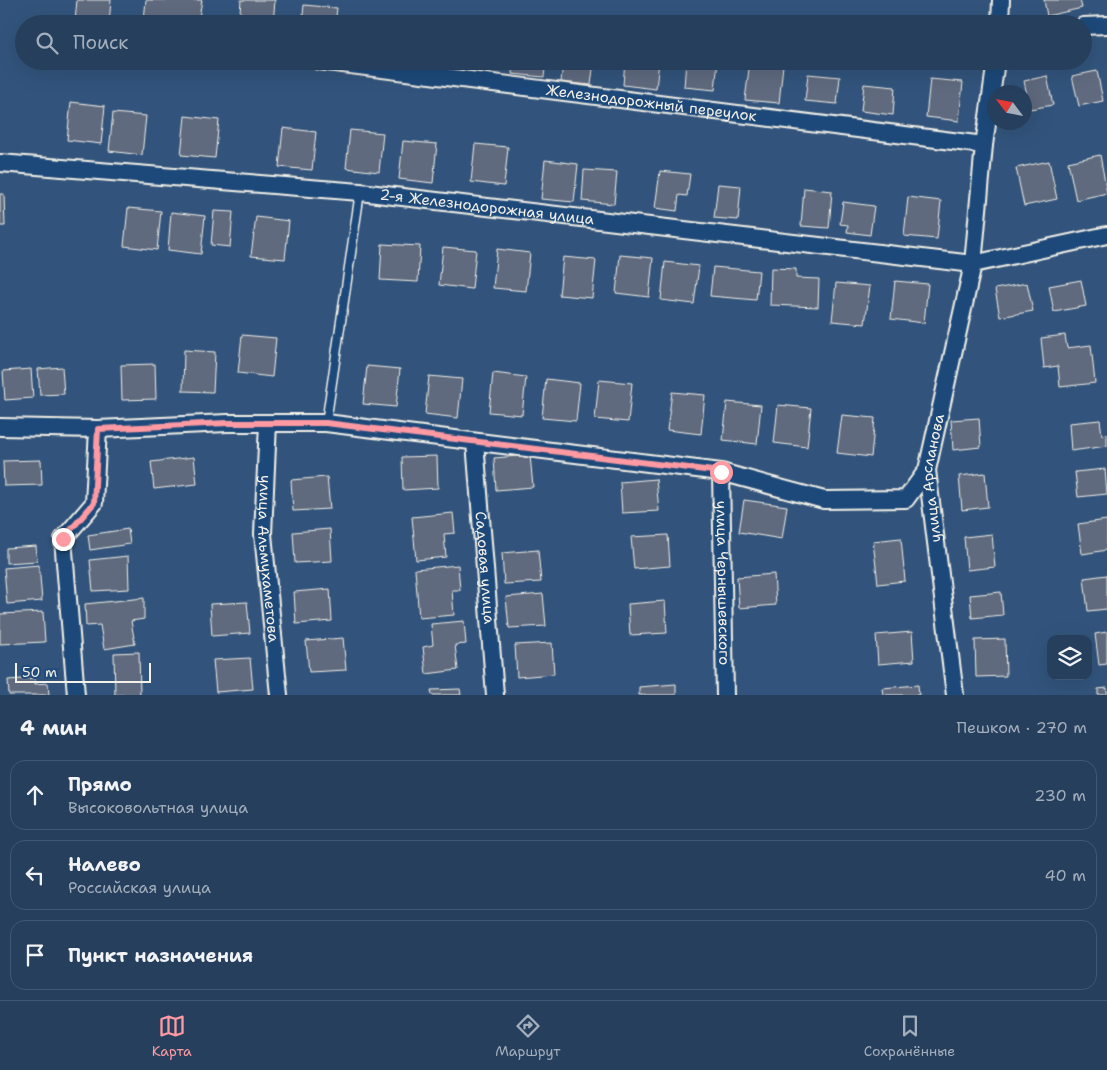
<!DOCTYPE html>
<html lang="ru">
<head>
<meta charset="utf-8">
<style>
  body { margin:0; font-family:"Shantell Sans",sans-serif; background:#2e4663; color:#f1f3f6 }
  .controls { position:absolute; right:15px; bottom:15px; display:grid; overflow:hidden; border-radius:10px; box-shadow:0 5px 20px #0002 }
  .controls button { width:45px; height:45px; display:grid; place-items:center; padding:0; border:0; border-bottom:1px solid #425872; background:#263f5d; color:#f1f3f6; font:25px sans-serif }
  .compass { position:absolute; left:987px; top:85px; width:45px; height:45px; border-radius:50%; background:#263f5d; box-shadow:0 5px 20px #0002; rotate:302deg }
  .scale { position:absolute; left:15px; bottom:12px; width:136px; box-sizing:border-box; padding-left:5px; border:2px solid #f4f1e8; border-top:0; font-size:14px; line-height:18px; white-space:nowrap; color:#f4f1e8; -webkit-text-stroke:4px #1f4a7a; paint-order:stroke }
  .stop { position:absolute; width:15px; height:15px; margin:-11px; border:4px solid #ff9aa2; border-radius:50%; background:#fff }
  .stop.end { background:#ff9aa2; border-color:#fff; box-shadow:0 1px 5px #0008 }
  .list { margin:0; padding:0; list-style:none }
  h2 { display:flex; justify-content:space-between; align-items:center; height:65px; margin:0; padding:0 20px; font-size:21px }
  h2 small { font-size:16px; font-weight:400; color:#a4afbc }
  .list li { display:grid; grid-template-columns:32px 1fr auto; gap:15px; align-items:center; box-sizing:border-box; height:70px; margin:0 10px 10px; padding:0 10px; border:1px solid #425872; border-radius:15px }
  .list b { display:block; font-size:19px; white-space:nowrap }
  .list p { margin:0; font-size:16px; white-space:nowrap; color:#a4afbc }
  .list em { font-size:16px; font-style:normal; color:#a4afbc }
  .icon { flex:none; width:28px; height:28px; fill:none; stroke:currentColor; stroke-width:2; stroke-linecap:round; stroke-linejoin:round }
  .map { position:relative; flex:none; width:1107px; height:695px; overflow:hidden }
  .search { position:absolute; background:#263f5d; box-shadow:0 5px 20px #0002; left:15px; right:15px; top:15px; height:55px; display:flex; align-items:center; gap:12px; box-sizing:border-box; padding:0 18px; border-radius:28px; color:#a4afbc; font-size:19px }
  .sheet { height:305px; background:#263f5d }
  nav { display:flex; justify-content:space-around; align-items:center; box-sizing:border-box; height:70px; border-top:1px solid #425872; background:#263f5d; font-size:14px; color:#a4afbc }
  nav a { display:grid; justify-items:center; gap:2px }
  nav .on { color:#ff9aa2 }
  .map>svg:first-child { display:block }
  .building { fill:#5f6b7f; stroke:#f4f1e8 }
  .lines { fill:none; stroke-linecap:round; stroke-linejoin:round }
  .lane-casing { stroke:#f4f1e8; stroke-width:11 }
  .street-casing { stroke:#f4f1e8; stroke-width:20 }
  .lane { stroke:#1f4a7a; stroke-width:8 }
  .street { stroke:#1f4a7a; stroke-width:16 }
  .route { stroke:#ff9aa2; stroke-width:6 }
  .labels { text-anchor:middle; stroke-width:4; stroke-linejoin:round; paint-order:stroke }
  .street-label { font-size:15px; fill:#f4f1e8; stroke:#1f4a7a }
</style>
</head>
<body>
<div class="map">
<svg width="1107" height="695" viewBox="0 0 1107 695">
  <rect width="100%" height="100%" fill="#32547c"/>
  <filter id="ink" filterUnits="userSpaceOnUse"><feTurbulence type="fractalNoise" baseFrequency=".02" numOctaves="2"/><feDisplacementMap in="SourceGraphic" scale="10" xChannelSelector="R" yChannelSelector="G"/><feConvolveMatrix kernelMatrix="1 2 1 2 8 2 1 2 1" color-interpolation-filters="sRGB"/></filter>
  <g filter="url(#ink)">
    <!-- building -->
    <path class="building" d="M77,0H111L109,24L75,21Z
      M146,0H202L198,24H173L144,20Z
      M241,0H275L273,24H239Z
      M1044,0H1080L1082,8L1047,16Z
      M304,5L337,8L335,24H302Z
      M412,18L445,21V24H411Z
      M462,61H495V68L462,66Z
      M513,61H546L544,77L512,74Z
      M563,61H594L591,85L561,82Z
      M625,61H659L656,89L623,85Z
      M686,61H718L715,90L684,87Z
      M750,61L783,65L779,103L745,100Z
      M1097,71L1103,101L1079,106L1072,76Z
      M808,74L840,77L837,104L805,101Z
      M1047,76L1053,105L1030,109L1024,81Z
      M930,79L963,82L959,121L926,117Z
      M864,84L895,87L893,115L861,111Z
      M71,102L105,106L101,144L67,140Z
      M113,113L146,116L142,155L109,151Z
      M185,116L219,120L215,158L181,155Z
      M283,128L316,132L312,170L279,167Z
      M350,130L383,133L379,172L346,168Z
      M403,141L437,144L433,183L399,179Z
      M475,144L508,147L504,186L471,182Z
      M1100,155L1107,193L1076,200L1068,162Z
      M545,160L578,164L574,202L541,199Z
      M1049,161L1057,199L1024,206L1016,168Z
      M584,170L617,172L614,204L582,201Z
      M660,171L690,174L687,196L679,195L677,211L655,208Z
      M718,184L741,186L738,220L714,218Z
      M804,188L832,191L829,228L801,226Z
      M0,194H4L5,226H0Z
      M908,197L941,201L937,239L904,236Z
      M843,202L874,206L870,235L847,232L848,225L840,224Z
      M128,208L161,211L157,250L124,246Z
      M214,211L233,212L230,247L211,245Z
      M171,212L205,216L201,254L168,250Z
      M256,217L289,221L285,259L251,256Z
      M382,244L420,246L418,282L380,280Z
      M443,247L476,250L472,289L439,285Z
      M497,249L530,253L526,291L493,288Z
      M620,255L653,258L649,297L616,293Z
      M563,257L596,260L592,298L559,295Z
      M665,262L699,266L694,304L661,300Z
      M713,267L759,271L756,300L710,296Z
      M771,268L796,269V278L819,279L818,307L770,305Z
      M1081,280L1086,306L1054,312L1049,286Z
      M895,281L928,284L924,323L891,319Z
      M836,283L870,286L865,324L832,321Z
      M1027,283L1033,311L1000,317L995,289Z
      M242,335L276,338L272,377L238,373Z
      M1065,335L1067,348L1091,345L1095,383L1060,387L1058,366L1044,368L1041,338Z
      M184,350L215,352L213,392L183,391Z
      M155,364L156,399L122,400L121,365Z
      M367,366L400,369L396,407L363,404Z
      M62,367L64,394L40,395L38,369Z
      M31,369L33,398L5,400L3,371Z
      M493,373L526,377L522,415L489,412Z
      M429,376L462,379L458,418L425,414Z
      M546,379L580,383L576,421L542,418Z
      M599,380L632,383L628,422L595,419Z
      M672,392L705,395L701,434L667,430Z
      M727,402L761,405L757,444L723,440Z
      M778,405L811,408L807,447L774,443Z
      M842,415L875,418L871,457L837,453Z
      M979,418L981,447L953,450L951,420Z
      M1100,420L1102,435L1107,434V446L1071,451L1069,423Z
      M530,455L533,487L496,490L494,458Z
      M437,456L438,488L403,490L402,457Z
      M194,457L197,484L154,489L151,462Z
      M41,460L42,485L4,486L3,461Z
      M1105,469L1107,494L1078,497L1075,472Z
      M985,473L988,507L962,510L959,476Z
      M327,477L330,509L293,511L291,480Z
      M656,479L659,511L622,513L620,482Z
      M744,500L787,506L782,539L739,532Z
      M453,513L455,533L444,534L446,557L416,560L412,517Z
      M1107,520V550L1082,554L1078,524Z
      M128,529L130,544L90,550L88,535Z
      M330,529L332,561L295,563L293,532Z
      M992,534L995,567L967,570L964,537Z
      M668,535L670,566L634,569L631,537Z
      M901,538L905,581L878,584L873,541Z
      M36,546L37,561L6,563V548Z
      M538,550L541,582L504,584L502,553Z
      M128,556L129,589L93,591L90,560Z
      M39,565L42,601L7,604L4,568Z
      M458,565L460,590H452L454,615L419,618L415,569Z
      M774,574L776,605L739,608L737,577Z
      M1107,575V609L1088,611L1084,578Z
      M330,589L332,621L296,624L294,592Z
      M1001,592L1003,615L972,618L970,595Z
      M543,594L546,626L509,628L506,597Z
      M144,598V619L131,621L135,644L104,649L100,625L86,626L85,604Z
      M665,601L667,633L630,635L628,604Z
      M247,602L250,633L212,636L210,604Z
      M43,612L45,642L0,644V614Z
      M464,621L466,644L455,645L458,670L426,674L423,647L433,645L431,624Z
      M912,632L914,661L878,664L876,635Z
      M1107,632V664L1099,665L1095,634Z
      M343,638L346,670L309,672L306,641Z
      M1005,639L1006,676L976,677L975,640Z
      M552,643L554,674L517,677L515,645Z
      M139,652L140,695H115L114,653Z
      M250,658L253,689L216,692L213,660Z
      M35,678V684L48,683L49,695H9L8,680Z
      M676,684V695H639V687Z
      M918,685L919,695H883L882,688Z
      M1107,688V695H1098V689Z
      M460,689L461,695H432L431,690Z"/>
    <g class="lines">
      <!-- lane casing -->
      <g class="lane-casing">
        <path id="lane" d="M326,423L360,192"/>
      </g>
      <!-- street casing -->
      <g class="street-casing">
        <g id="street">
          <path d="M1000,24L1001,0"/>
          <path d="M1083,26L1107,25"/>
          <path id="s1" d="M319,61L984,145"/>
          <path id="s2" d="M0,163L360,192L973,264L1107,235"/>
          <path id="s3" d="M268,423L263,534L279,695"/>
          <path d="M0,427L98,429L227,423H326L721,472L824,500L906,499L927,470"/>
          <path id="s4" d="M475,442L495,695"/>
          <path id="s5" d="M721,472L725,695"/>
          <path d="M76,695L63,539L94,503L98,429"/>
          <path id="s6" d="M955,695L927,470L973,264L984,145L996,61"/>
        </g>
      </g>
      <!-- lane -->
      <use href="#lane" class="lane"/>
      <!-- street -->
      <use href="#street" class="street"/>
    </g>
  </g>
  <g class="lines" filter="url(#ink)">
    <!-- route -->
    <path class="route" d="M63,539L94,503L98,429L227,423H326L721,472"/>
  </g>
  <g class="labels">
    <!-- street labels -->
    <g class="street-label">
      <text dy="5" stroke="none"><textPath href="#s1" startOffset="335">Железнодорожный переулок</textPath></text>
      <text dy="5" stroke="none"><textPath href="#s2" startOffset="489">2-я Железнодорожная улица</textPath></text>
      <text dy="5" stroke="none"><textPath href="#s6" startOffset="219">улица Арсланова</textPath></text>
      <text dy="5" stroke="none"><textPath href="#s3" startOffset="136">улица Альмухаметова</textPath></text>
      <text dy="5" stroke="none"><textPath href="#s4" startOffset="126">Садовая улица</textPath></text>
      <text dy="5" stroke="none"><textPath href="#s5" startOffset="111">улица Чернышевского</textPath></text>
    </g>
  </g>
</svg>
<div class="controls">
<button><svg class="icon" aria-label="layers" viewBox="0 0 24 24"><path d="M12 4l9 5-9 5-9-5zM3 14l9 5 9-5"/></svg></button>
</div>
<svg class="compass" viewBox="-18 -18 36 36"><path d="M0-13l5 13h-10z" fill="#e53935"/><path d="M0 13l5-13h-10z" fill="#a4afbc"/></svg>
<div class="scale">50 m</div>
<div class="stop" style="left:721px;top:472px"></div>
<div class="stop end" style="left:63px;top:539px"></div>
<div class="search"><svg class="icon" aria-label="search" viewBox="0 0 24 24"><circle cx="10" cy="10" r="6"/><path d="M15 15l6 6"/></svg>Поиск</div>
</div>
<section class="sheet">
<h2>4 мин<small>Пешком · 270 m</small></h2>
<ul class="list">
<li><svg class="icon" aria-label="ahead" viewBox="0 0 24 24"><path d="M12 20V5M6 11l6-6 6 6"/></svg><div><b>Прямо</b><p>Высоковольтная улица</p></div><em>230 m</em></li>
<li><svg class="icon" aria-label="left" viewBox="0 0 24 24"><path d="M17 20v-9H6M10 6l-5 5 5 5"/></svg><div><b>Налево</b><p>Российская улица</p></div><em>40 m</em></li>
<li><svg class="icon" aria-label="arrive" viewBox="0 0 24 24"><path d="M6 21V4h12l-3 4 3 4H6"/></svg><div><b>Пункт назначения</b></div></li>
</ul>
</section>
<nav>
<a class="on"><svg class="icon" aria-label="map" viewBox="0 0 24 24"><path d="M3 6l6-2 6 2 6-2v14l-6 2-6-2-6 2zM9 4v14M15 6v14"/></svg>Карта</a>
<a><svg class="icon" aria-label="directions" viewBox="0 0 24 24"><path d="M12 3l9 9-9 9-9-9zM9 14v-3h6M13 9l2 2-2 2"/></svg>Маршрут</a>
<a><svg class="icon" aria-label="saved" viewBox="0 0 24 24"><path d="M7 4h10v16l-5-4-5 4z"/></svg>Сохранённые</a>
</nav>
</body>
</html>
